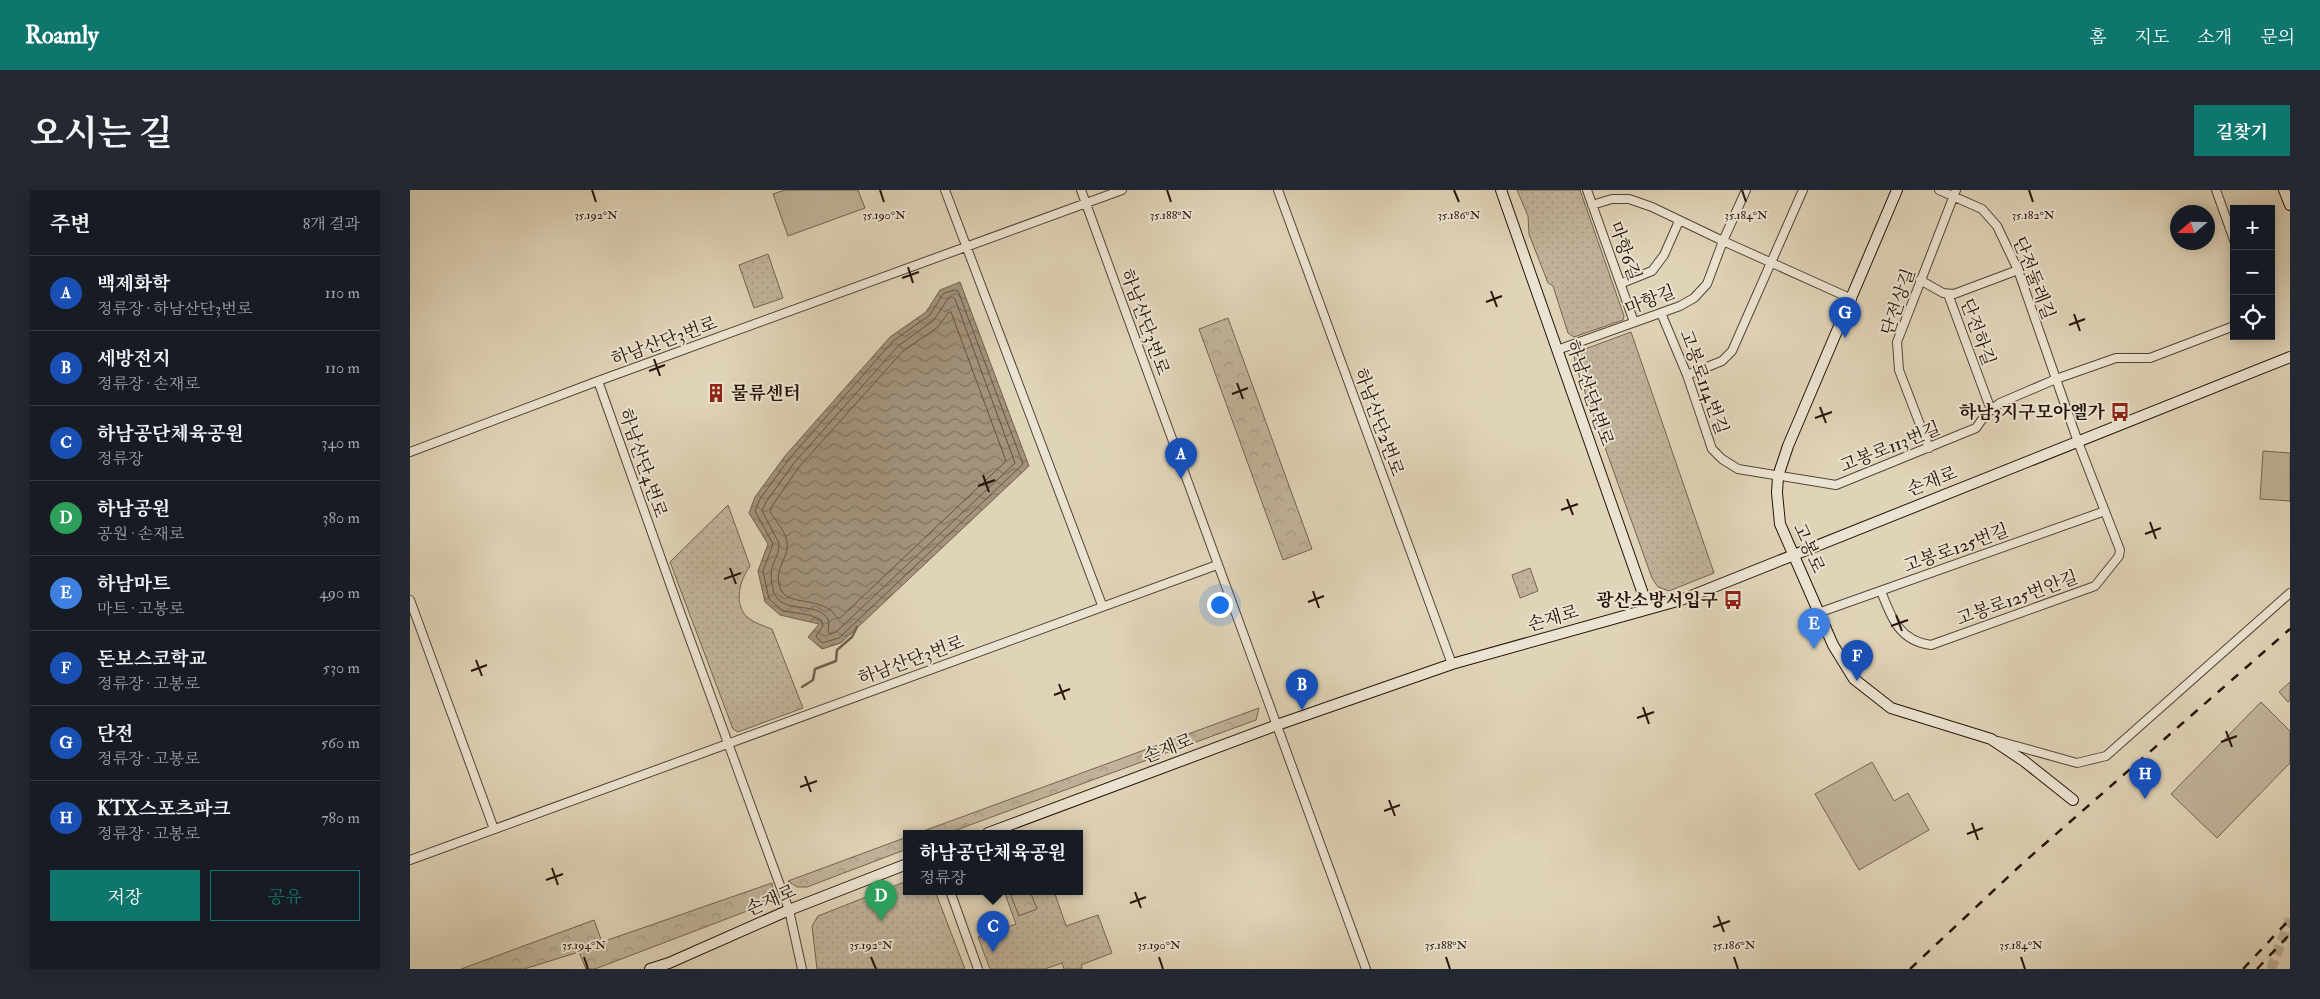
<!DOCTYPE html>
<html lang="ko">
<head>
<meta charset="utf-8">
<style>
  body { margin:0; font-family:"IM FELL Double Pica","Noto Serif KR",serif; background:#242831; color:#f1f3f6 }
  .controls { position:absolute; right:15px; top:15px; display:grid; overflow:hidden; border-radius:0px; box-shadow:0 2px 12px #0003 }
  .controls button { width:45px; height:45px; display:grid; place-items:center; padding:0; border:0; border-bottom:1px solid #363941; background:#171b24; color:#f1f3f6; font:25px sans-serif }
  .compass { position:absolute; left:1760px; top:15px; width:45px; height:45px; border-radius:50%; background:#171b24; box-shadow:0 2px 12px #0003; rotate:250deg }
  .you { position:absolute; left:809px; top:414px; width:18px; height:18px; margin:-12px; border:4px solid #fff; border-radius:50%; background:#1a73e8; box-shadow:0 0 0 8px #1a73e833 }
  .badge { display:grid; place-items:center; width:32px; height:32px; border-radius:50%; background:#0f766e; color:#fff; font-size:16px; font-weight:700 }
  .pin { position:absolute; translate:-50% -41px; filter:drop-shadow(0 1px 2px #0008) }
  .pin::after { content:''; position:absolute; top:26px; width:18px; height:15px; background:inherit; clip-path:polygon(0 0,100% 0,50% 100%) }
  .popup { position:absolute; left:493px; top:640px; width:180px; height:65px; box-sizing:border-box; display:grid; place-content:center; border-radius:0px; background:#171b24; filter:drop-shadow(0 1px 4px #0005); font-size:16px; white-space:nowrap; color:#9ea1a6 }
  .popup b { font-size:19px; color:#f1f3f6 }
  .popup::after { content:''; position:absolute; left:50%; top:100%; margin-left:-10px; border:10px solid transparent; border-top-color:#171b24 }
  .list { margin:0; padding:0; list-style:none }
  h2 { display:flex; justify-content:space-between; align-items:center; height:65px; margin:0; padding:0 20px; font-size:21px }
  h2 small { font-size:16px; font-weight:400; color:#9ea1a6 }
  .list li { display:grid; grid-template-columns:32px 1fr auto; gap:15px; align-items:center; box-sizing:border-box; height:75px; padding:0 20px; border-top:1px solid #363941 }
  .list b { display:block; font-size:19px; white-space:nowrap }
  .list p { margin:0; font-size:16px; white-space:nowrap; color:#9ea1a6 }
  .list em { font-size:16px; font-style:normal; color:#9ea1a6 }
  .actions { display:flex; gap:10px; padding:15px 20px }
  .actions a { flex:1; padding:11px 0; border:1px solid #0f766e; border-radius:0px; text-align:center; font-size:18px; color:#0f766e }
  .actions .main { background:#0f766e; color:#fff }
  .icon { flex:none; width:28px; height:28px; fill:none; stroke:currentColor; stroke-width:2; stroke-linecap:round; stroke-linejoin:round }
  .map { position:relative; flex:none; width:1880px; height:779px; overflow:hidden; border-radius:0px }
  header { display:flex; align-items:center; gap:30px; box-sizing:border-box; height:70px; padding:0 25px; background:#0f766e; color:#fff }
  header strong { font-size:24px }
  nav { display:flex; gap:28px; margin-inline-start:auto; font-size:18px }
  .intro { display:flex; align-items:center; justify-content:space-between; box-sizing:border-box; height:120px; padding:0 30px }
  h1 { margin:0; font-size:35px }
  .button { padding:12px 22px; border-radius:0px; background:#0f766e; color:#fff; font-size:18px; font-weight:700 }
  main { display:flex; gap:30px; padding:0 30px }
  aside { flex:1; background:#171b24; border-radius:0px; box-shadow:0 2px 12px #0003 }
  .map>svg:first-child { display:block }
  .grass { fill:#c0b39a; stroke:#736452 }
  .forest { fill:url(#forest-crowns); stroke:#736452 }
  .park { fill:url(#park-dots); stroke:#736452 }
  .water { fill:url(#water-waves); stroke:#70604e }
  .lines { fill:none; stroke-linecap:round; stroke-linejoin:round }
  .shore { stroke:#645442; stroke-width:1 }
  .stream { stroke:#70604e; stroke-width:2.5 }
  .secondary-tunnel { stroke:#bbae95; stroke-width:10; stroke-dasharray:10 5; stroke-linecap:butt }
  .street-casing { stroke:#544435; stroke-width:10 }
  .secondary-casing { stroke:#261409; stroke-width:12 }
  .street { stroke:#ebe3d1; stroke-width:8 }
  .secondary { stroke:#ebe3d1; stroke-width:10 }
  .rail { stroke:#261409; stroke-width:2.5; stroke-dasharray:9 9; stroke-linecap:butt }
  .ticks { fill:none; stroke:#261409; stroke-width:2 }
  .labels { text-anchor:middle; stroke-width:4; stroke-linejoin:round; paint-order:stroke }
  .street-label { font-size:18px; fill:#261409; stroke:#ebe3d1 }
  .poi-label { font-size:18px; font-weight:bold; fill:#261409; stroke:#ebe3d1; text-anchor:end }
  .ticks-label { font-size:12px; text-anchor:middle; fill:#261409; stroke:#ebe3d1; stroke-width:4; stroke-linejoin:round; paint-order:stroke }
</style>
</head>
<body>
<header>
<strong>Roamly</strong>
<nav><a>홈</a><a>지도</a><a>소개</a><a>문의</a></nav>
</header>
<div class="intro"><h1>오시는 길</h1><a class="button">길찾기</a></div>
<main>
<aside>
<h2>주변<small>8개 결과</small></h2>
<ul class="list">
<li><span class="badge" style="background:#1a4fb4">A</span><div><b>백제화학</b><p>정류장 · 하남산단3번로</p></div><em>110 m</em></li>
<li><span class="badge" style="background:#1a4fb4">B</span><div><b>세방전지</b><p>정류장 · 손재로</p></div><em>110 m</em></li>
<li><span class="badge" style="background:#1a4fb4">C</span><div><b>하남공단체육공원</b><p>정류장</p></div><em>340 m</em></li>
<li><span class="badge" style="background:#2e9e5b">D</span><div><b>하남공원</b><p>공원 · 손재로</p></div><em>380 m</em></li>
<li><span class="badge" style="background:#3f7fe0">E</span><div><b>하남마트</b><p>마트 · 고봉로</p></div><em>490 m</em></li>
<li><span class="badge" style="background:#1a4fb4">F</span><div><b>돈보스코학교</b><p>정류장 · 고봉로</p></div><em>530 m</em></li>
<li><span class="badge" style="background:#1a4fb4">G</span><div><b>단전</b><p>정류장 · 고봉로</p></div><em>560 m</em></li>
<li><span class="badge" style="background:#1a4fb4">H</span><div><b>KTX스포츠파크</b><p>정류장 · 고봉로</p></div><em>780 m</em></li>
</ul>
<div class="actions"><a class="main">저장</a><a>공유</a></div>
</aside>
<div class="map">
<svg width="1880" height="779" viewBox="0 0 1880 779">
  <defs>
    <pattern id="forest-crowns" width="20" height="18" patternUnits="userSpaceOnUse" patternTransform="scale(1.25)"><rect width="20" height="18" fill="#c0b39a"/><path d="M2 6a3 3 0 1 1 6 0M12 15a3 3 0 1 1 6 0" fill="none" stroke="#a59983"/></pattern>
    <pattern id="park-dots" width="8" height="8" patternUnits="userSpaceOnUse" patternTransform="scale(1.25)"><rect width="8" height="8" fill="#c0b39a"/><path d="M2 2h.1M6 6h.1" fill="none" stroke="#a59983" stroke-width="1.8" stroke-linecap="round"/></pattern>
    <pattern id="water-waves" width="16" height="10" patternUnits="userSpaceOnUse" patternTransform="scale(1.25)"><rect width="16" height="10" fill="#a1937c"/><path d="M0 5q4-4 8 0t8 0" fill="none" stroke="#837764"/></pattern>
  </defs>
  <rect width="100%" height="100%" fill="#e0d4b8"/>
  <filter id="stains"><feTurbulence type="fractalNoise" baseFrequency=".004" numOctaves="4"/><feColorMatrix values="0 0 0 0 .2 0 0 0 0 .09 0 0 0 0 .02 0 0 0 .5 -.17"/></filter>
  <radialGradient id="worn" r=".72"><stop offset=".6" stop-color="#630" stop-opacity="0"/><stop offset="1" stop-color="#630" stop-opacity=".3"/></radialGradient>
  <!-- grass -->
  <path class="grass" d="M375,0H448L455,18L378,46L363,4Z
    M1853,261L1880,263V311L1850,309Z
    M1880,492V510L1878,512L1869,502Z
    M1851,512L1880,541V573L1807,648L1761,604Z
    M1462,572L1484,611L1498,603L1519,640L1449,680L1405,604Z"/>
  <!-- forest -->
  <path class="forest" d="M818,128L902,359L873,370L789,139Z
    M849,518L846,530L538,643H508Z
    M497,647V659L397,697H387L378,691Z
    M362,693C363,703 362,708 353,715L185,779H176L169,762L114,779H51L184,730L192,752Z
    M599,701H620L627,719L609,726Z"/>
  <!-- park -->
  <path class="park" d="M1107,0H1170L1214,126L1213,130L1164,147L1158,143L1143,96L1138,93L1119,44L1118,26Z
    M358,64L373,108L344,118L329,75Z
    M1221,142L1304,383L1259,401L1248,397L1242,388L1166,177L1164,166L1167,162Z
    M318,315L340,376C330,390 323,413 337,427C344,433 354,436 362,439L393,518L328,542L323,539L260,372Z
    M1120,378L1128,401L1110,408L1102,385Z
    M497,691V701H525L555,779H407L402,736L408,726Z
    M594,701H599L609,726L627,719L620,701H644L656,736L688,725L702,763L671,775L672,779H654L652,773L635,779H580L568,747L606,734Z"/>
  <!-- water -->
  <path class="water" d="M550,92L619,276L431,453L412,459L398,447L409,434L370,425L355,412L348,381L358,354L339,323L345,307L375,266L480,147L516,122L530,100Z"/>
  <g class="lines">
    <!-- shore -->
    <path class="shore" d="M545,100L548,101L613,274L429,448L412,453L406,446L413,436L411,430L400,425L373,421L359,409L353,381L363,354L345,321L350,309L379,269L483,151L520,125L533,104Z
      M542,107L545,109L605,273L426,442L420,444L418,442L419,431C409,410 376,425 365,405C363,403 363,397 362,394C358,373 369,371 369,353L352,321L356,312L384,273L488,156L524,130L537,110Z
      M541,122L596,271L430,428H427C414,405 379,417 371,400C362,379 379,370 377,352C376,342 366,331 360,322L362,316L389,277L493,161L528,137L538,123Z"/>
    <!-- stream -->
    <path class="stream" d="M392,497L403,490L405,479L426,471L427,460L442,447L447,437"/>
    <!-- secondary-tunnel -->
    <path class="secondary-tunnel" d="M1861,779L1880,729"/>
    <!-- street casing -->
    <g class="street-casing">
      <path id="street" d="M535,0L692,415
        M671,0L956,779
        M868,0L1042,474
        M1177,0L1224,132
        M1806,0L1824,50
        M1182,15L1202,9H1219L1242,17L1313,51L1442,109
        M1510,90L1533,103L1544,104L1608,80
        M1212,93L1242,81L1254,65L1269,31
        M1538,104L1581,220
        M1251,123L1277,185L1302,259L1312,269L1328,279L1426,295L1566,238L1576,224L1590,213L1646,189L1706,168H1740L1824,136
        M1147,160L1270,116L1284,108L1297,94L1313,51L1336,0
        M1277,185L1312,171L1322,161L1393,0
        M188,191L269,419L379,720L392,779
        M1519,258L1489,180L1487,152L1546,0
        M0,262L188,191L712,0
        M1471,401C1481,427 1489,451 1521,455L1685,396L1709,366L1710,360L1668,252L1608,80L1587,36L1572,19L1529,0
        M0,410L84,639
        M1408,423L1695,321
        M1588,551L1667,573L1696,566L1880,403
        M0,670L807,375
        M540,701L568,779"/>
    </g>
    <!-- secondary casing -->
    <g class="secondary-casing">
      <path id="secondary" d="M1091,0L1238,418
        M1487,0L1378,256L1368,286L1367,303L1370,334L1423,455L1444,489L1481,518L1581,549L1614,571L1663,610
        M1874,0L1880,15
        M578,643L867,535L1042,474L1271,410L1880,167
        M240,779L259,773L379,720L497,674"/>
    </g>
    <!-- street -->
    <use href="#street" class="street"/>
    <!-- secondary -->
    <use href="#secondary" class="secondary"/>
    <!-- rail -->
    <path class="rail" d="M1500,779L1613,673L1880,439
      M1833,779L1880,729
      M1847,779L1880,744"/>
  </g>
  <!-- ticks -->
  <path class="ticks" d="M182,0L186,12M470,0L474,12M757,0L761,12M1044,0L1049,12M1332,0L1336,12M1619,0L1623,12M498,77L503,93M492,88L509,82M1081,101L1087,117M1076,112L1092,106M1664,124L1670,141M1659,135L1675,129M244,169L250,186M239,181L255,175M827,193L833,209M822,204L838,198M1410,217L1416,233M1405,228L1422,222M573,285L579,302M568,296L585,290M1157,309L1163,325M1151,320L1168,314M1740,332L1746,349M1735,344L1751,338M320,378L326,394M314,389L331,383M903,401L909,418M898,412L914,406M1486,425L1492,441M1481,436L1498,430M66,470L72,486M61,481L77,475M649,494L655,510M644,505L660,499M1233,517L1239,534M1227,528L1244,522M1816,541L1822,557M1811,552L1827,546M395,586L401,602M390,597L407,591M979,610L985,626M974,621L990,615M1562,633L1568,650M1557,644L1573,638M142,678L148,695M136,690L153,684M725,702L731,718M720,713L736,707M1308,726L1314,742M1303,737L1320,731M174,767L178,779M461,767L466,779M749,767L753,779M1036,767L1040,779M1324,767L1328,779M1611,767L1615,779"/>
  <!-- icons -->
  <defs>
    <g id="building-bare" transform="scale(1.5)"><path d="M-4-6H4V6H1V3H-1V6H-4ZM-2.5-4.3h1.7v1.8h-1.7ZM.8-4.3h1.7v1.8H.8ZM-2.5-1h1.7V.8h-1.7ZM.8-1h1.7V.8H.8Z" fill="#8f2418" stroke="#ebe3d1" stroke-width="2.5" paint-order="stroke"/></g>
    <g id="bus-bare" transform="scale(1.5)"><path d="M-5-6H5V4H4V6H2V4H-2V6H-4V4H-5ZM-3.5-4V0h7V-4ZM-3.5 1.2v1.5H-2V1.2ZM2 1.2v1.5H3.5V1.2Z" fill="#8f2418" stroke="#ebe3d1" stroke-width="2.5" paint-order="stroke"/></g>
  </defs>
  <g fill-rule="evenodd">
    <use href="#building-bare" x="306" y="203"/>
    <use href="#bus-bare" x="1710" y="222"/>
    <use href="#bus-bare" x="1323" y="410"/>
  </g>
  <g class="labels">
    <!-- street labels -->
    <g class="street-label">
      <text transform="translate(1215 61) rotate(70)" y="6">마항6길</text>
      <text transform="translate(1624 88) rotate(69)" y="6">단전둘레길</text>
      <text transform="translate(1240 110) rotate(-21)" y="6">마항길</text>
      <text transform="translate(1488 112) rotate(-71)" y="6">단전상길</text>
      <text transform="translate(735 132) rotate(70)" y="6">하남산단3번로</text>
      <text transform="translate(1568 142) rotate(70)" y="6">단전하길</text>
      <text transform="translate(254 151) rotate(-20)" y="6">하남산단3번로</text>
      <text transform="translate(1294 192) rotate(70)" y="6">고봉로114번길</text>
      <text transform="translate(1180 203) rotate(71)" y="6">하남산단1번로</text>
      <text transform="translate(969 232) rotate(70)" y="6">하남산단2번로</text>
      <text transform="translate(1480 257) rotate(-22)" y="6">고봉로113번길</text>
      <text transform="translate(233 273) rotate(71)" y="6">하남산단4번로</text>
      <text transform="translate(1522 291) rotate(-21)" y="6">손재로</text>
      <text transform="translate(1399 358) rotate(66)" y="6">고봉로</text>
      <text transform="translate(1546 358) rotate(-20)" y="6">고봉로125번길</text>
      <text transform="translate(1607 408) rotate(-20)" y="6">고봉로125번안길</text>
      <text transform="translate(1143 428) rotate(-16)" y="6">손재로</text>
      <text transform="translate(501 470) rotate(-20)" y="6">하남산단3번로</text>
      <text transform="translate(758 558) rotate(-21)" y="6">손재로</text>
      <text transform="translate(361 710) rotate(-23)" y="6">손재로</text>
    </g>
    <!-- poi labels -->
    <g class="poi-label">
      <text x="321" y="209" text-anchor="start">물류센터</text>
      <text x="1695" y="228">하남3지구모아엘가</text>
      <text x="1308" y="416">광산소방서입구</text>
    </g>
  </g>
  <g class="ticks-label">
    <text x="186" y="29">35.192°N</text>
    <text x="474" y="29">35.190°N</text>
    <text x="761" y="29">35.188°N</text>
    <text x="1049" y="29">35.186°N</text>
    <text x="1336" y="29">35.184°N</text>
    <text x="1623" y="29">35.182°N</text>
    <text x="174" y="759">35.194°N</text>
    <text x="461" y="759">35.192°N</text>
    <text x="749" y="759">35.190°N</text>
    <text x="1036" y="759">35.188°N</text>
    <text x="1324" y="759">35.186°N</text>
    <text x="1611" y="759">35.184°N</text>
  </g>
  <rect width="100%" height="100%" filter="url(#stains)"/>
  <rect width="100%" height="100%" fill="url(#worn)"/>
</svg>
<div class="controls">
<button>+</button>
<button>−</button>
<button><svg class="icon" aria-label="locate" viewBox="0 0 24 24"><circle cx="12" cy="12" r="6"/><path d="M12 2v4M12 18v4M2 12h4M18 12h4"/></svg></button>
</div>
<svg class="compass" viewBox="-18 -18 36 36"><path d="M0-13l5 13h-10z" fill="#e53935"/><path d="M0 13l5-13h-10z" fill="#9ea1a6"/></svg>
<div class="you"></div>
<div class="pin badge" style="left:771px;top:289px;background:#1a4fb4">A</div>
<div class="pin badge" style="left:892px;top:520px;background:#1a4fb4">B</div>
<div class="pin badge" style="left:583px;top:762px;background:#1a4fb4">C</div>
<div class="popup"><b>하남공단체육공원</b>정류장</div>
<div class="pin badge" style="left:471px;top:731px;background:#2e9e5b">D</div>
<div class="pin badge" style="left:1404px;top:459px;background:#3f7fe0">E</div>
<div class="pin badge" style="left:1447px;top:491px;background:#1a4fb4">F</div>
<div class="pin badge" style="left:1435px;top:148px;background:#1a4fb4">G</div>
<div class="pin badge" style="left:1735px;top:609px;background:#1a4fb4">H</div>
</div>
</main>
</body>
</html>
